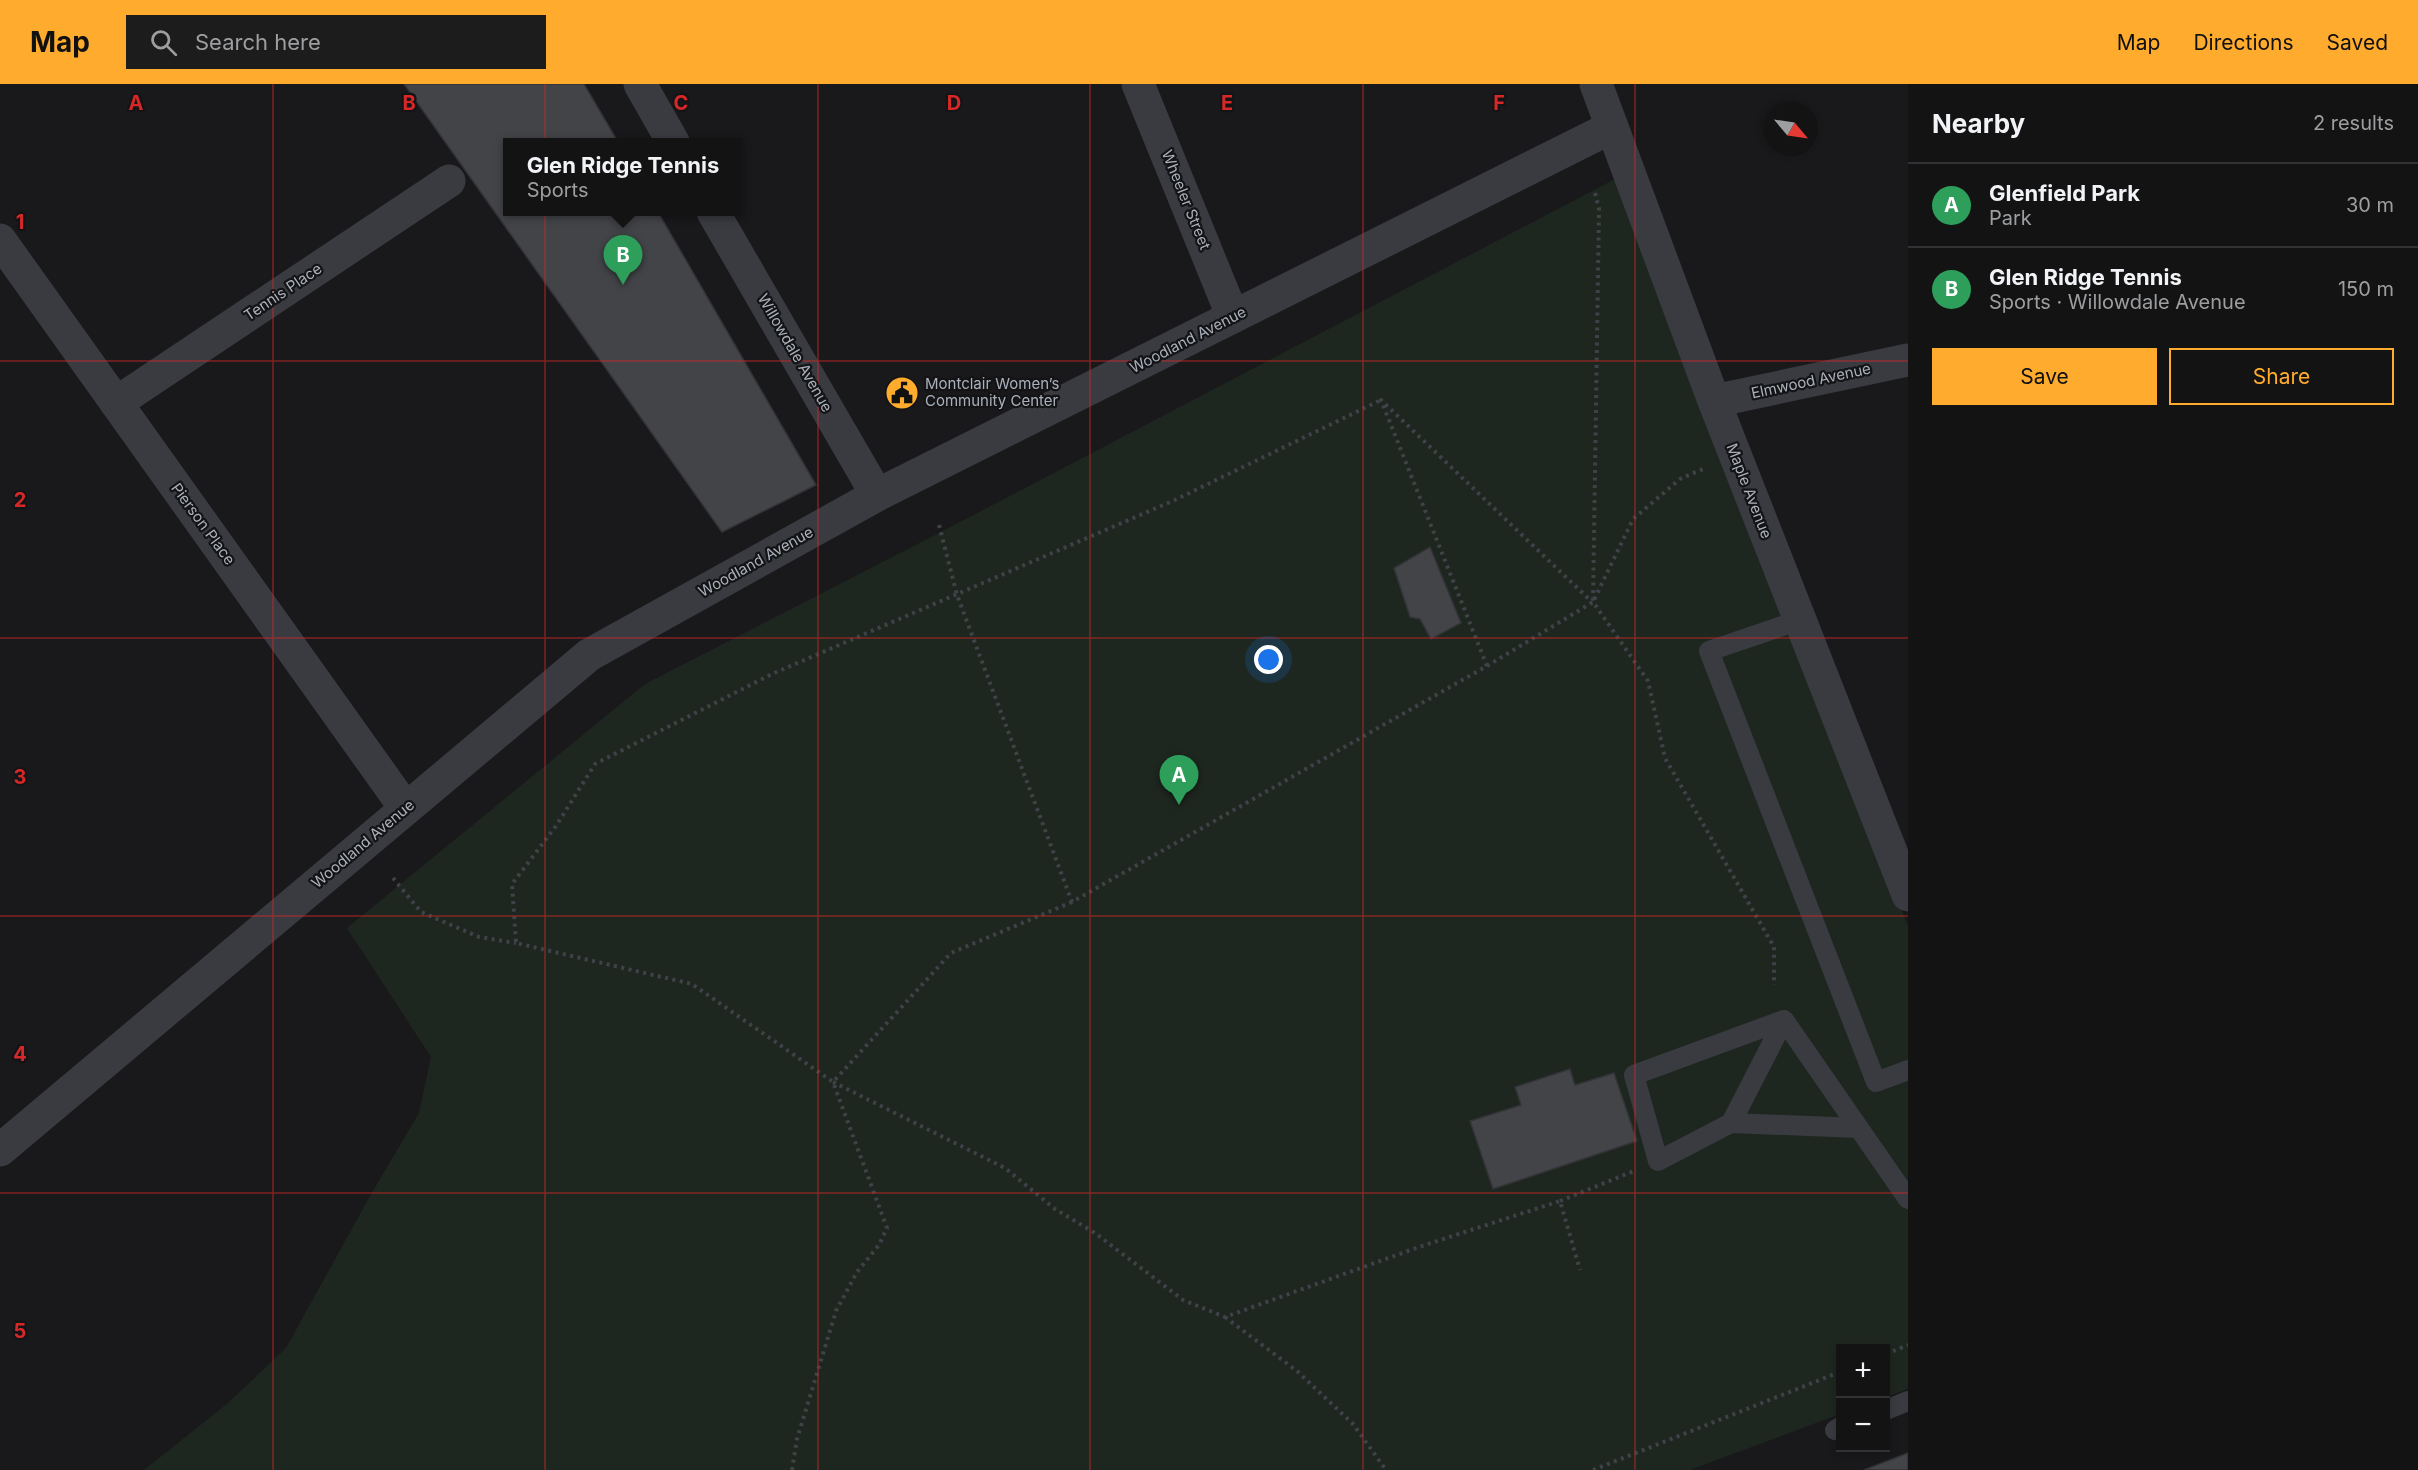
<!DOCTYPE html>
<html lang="en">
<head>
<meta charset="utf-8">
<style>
  body { margin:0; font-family:Inter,sans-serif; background:#1c1c1d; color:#f1f3f6 }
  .controls { position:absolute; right:18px; bottom:18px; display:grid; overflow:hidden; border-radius:0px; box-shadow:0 3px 9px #0003 }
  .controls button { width:54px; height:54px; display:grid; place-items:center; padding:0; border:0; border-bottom:2px solid #323234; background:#131314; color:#f1f3f6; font:30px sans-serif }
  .compass { position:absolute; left:1764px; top:18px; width:54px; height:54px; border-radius:50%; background:#131314; box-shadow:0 3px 9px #0003; rotate:119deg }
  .you { position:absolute; left:1269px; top:576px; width:21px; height:21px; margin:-15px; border:4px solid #fff; border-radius:50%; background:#1a73e8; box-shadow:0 0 0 9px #1a73e833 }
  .badge { display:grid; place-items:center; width:39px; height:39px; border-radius:50%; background:#ffab2d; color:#fff; font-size:20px; font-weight:700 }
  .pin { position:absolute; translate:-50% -50px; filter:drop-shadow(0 2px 3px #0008) }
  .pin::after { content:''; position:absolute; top:32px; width:21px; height:18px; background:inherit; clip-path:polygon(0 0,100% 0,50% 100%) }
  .popup { position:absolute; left:503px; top:54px; width:240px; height:78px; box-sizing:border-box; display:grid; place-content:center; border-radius:0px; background:#131314; filter:drop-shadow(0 2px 4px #0005); font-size:20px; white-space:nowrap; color:#9d9ea0 }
  .popup b { font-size:22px; color:#f1f3f6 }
  .popup::after { content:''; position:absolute; left:50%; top:100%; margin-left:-12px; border:12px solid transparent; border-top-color:#131314 }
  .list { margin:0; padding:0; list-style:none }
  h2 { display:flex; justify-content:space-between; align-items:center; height:78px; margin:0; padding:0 24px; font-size:26px }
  h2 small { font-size:20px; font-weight:400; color:#9d9ea0 }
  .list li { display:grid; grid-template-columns:39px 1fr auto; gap:18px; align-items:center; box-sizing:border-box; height:84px; padding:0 24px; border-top:2px solid #323234 }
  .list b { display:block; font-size:22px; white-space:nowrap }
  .list p { margin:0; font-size:20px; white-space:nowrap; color:#9d9ea0 }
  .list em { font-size:20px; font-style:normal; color:#9d9ea0 }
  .actions { display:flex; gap:12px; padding:18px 24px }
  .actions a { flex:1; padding:14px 0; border:2px solid #ffab2d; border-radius:0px; text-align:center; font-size:21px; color:#ffab2d }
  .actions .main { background:#ffab2d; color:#111 }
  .icon { flex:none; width:33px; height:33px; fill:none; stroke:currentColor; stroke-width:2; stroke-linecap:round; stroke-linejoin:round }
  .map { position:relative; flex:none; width:1908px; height:1386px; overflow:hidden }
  header { display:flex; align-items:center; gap:36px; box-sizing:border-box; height:84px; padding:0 30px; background:#ffab2d; color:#111 }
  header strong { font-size:28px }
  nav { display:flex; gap:33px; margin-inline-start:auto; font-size:21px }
  .search { width:420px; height:54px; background:#1c1c1d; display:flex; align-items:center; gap:15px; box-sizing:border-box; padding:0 21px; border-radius:0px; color:#9d9ea0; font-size:22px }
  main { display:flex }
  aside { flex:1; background:#131314 }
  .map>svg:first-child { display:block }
  .green { fill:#1e271f }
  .building { fill:#434448; stroke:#333338; stroke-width:1.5 }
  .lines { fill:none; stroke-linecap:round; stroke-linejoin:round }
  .path { stroke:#3f4248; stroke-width:4; stroke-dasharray:3 4.5; stroke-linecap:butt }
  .service { stroke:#393b41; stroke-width:20 }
  .minor { stroke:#393b41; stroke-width:33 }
  .grid { fill:none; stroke:#d62828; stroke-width:1.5; stroke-opacity:0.55 }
  .labels { text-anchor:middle; stroke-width:4.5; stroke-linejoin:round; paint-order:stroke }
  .street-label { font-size:15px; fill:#aab1bc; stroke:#141416 }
  .poi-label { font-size:15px; fill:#aab1bc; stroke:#141416; text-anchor:start }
  .grid-label { font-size:20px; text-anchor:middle; font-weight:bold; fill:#d62828; stroke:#141416; stroke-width:4.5; stroke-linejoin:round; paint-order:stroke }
</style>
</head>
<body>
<header>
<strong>Map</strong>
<div class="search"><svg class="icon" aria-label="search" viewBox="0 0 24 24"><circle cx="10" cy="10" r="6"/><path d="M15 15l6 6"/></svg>Search here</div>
<nav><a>Map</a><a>Directions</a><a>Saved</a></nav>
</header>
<main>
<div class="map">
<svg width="1908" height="1386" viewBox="0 0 1908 1386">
  <rect width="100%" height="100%" fill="#19191b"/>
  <!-- green -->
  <path class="green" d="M1615,95L1908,842V1305L1886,1313V1264H1840V1330L1690,1386H144L228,1319L286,1264L370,1112L419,1029L431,973L347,844L645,600L941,448Z"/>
  <!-- building -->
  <path class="building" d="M404,0H584L618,58H508V128H658L816,401L722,448Z
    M1430,463L1461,539L1431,555L1420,535L1410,533L1394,484Z
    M1570,985L1575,1001L1614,989L1637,1057L1493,1105L1470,1037L1521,1021L1515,1003Z
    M1908,1369V1386H1864Z"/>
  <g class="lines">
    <!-- path -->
    <path class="path" d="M1595,109L1599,125L1593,518L1633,435L1680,395L1703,385
      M939,441L957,511L1072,818L1487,582L1593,518L1648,597L1665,674L1774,863V901
      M1487,582L1381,316L1592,518
      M393,794L421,828L479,853L516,859
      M1072,818L951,869L833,998L692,900L516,859L512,800L556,742L595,680L772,590L1175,416L1381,316
      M833,998L1005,1084L1055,1125L1095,1149L1183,1216L1225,1233L1419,1163L1560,1117L1580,1186
      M1560,1117L1634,1087
      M1225,1233L1297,1287L1353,1340L1386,1386
      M1886,1270L1908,1261
      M792,1386L797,1355L836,1227L857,1188L879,1161L887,1144L833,998
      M1593,1386L1840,1288"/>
    <!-- service -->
    <path class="service" d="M1800,536L1709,567L1876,998L1908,986
      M1784,936L1731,1039L1658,1077L1634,991Z
      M1784,936L1908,1115
      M1731,1039L1858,1044
      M1886,1326L1908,1317
      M1835,1346L1840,1343"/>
    <!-- minor -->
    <path class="minor" d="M640,0L673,58
      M1138,0L1233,233
      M1596,0L1714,317L1908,811
      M713,128L877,411
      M0,156L406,725
      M1714,317L1908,276
      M116,319L449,97
      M0,1066L589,571L877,411L1612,43"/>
  </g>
  <!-- grid -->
  <path class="grid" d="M273,0V1386M545,0V1386M818,0V1386M1090,0V1386M1363,0V1386M1635,0V1386M0,277H1908M0,554H1908M0,832H1908M0,1109H1908"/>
  <!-- icons -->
  <defs>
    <g id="civic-disc" transform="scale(1.725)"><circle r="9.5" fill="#ffab2d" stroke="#141416"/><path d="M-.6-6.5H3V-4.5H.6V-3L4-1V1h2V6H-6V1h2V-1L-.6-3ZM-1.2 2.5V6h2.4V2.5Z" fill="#111"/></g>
  </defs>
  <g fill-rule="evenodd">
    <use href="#civic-disc" x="902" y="309"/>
  </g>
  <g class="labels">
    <!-- street labels -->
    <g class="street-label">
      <text transform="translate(1186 116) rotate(68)" y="5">Wheeler Street</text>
      <text transform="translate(283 208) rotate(-34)" y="5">Tennis Place</text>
      <text transform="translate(1188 256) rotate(-27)" y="5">Woodland Avenue</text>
      <text transform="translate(795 269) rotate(60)" y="5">Willowdale Avenue</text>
      <text transform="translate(1811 297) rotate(-12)" y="5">Elmwood Avenue</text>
      <text transform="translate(1749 407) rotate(69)" y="5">Maple Avenue</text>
      <text transform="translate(203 440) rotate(54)" y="5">Pierson Place</text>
      <text transform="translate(756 478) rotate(-29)" y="5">Woodland Avenue</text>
      <text transform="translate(363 760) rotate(-40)" y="5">Woodland Avenue</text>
    </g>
    <!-- poi labels -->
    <g class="poi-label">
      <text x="925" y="305">Montclair Women’s<tspan x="925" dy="17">Community Center</tspan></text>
    </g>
  </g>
  <g class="grid-label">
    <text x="136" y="26">A</text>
    <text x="409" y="26">B</text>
    <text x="681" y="26">C</text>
    <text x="954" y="26">D</text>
    <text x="1227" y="26">E</text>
    <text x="1499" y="26">F</text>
    <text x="20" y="145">1</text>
    <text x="20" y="423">2</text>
    <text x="20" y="700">3</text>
    <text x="20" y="977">4</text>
    <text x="20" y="1254">5</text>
  </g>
</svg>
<div class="controls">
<button>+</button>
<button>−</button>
</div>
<svg class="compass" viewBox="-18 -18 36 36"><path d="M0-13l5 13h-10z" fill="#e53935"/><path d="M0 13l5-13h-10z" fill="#9d9ea0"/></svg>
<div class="you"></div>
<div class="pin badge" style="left:1179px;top:721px;background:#2e9e5b">A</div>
<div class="pin badge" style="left:623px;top:201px;background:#2e9e5b">B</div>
<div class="popup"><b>Glen Ridge Tennis</b>Sports</div>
</div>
<aside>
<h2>Nearby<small>2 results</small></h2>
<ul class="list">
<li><span class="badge" style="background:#2e9e5b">A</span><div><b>Glenfield Park</b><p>Park</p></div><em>30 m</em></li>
<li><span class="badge" style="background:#2e9e5b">B</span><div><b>Glen Ridge Tennis</b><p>Sports · Willowdale Avenue</p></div><em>150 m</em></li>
</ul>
<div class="actions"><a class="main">Save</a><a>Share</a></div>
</aside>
</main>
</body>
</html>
